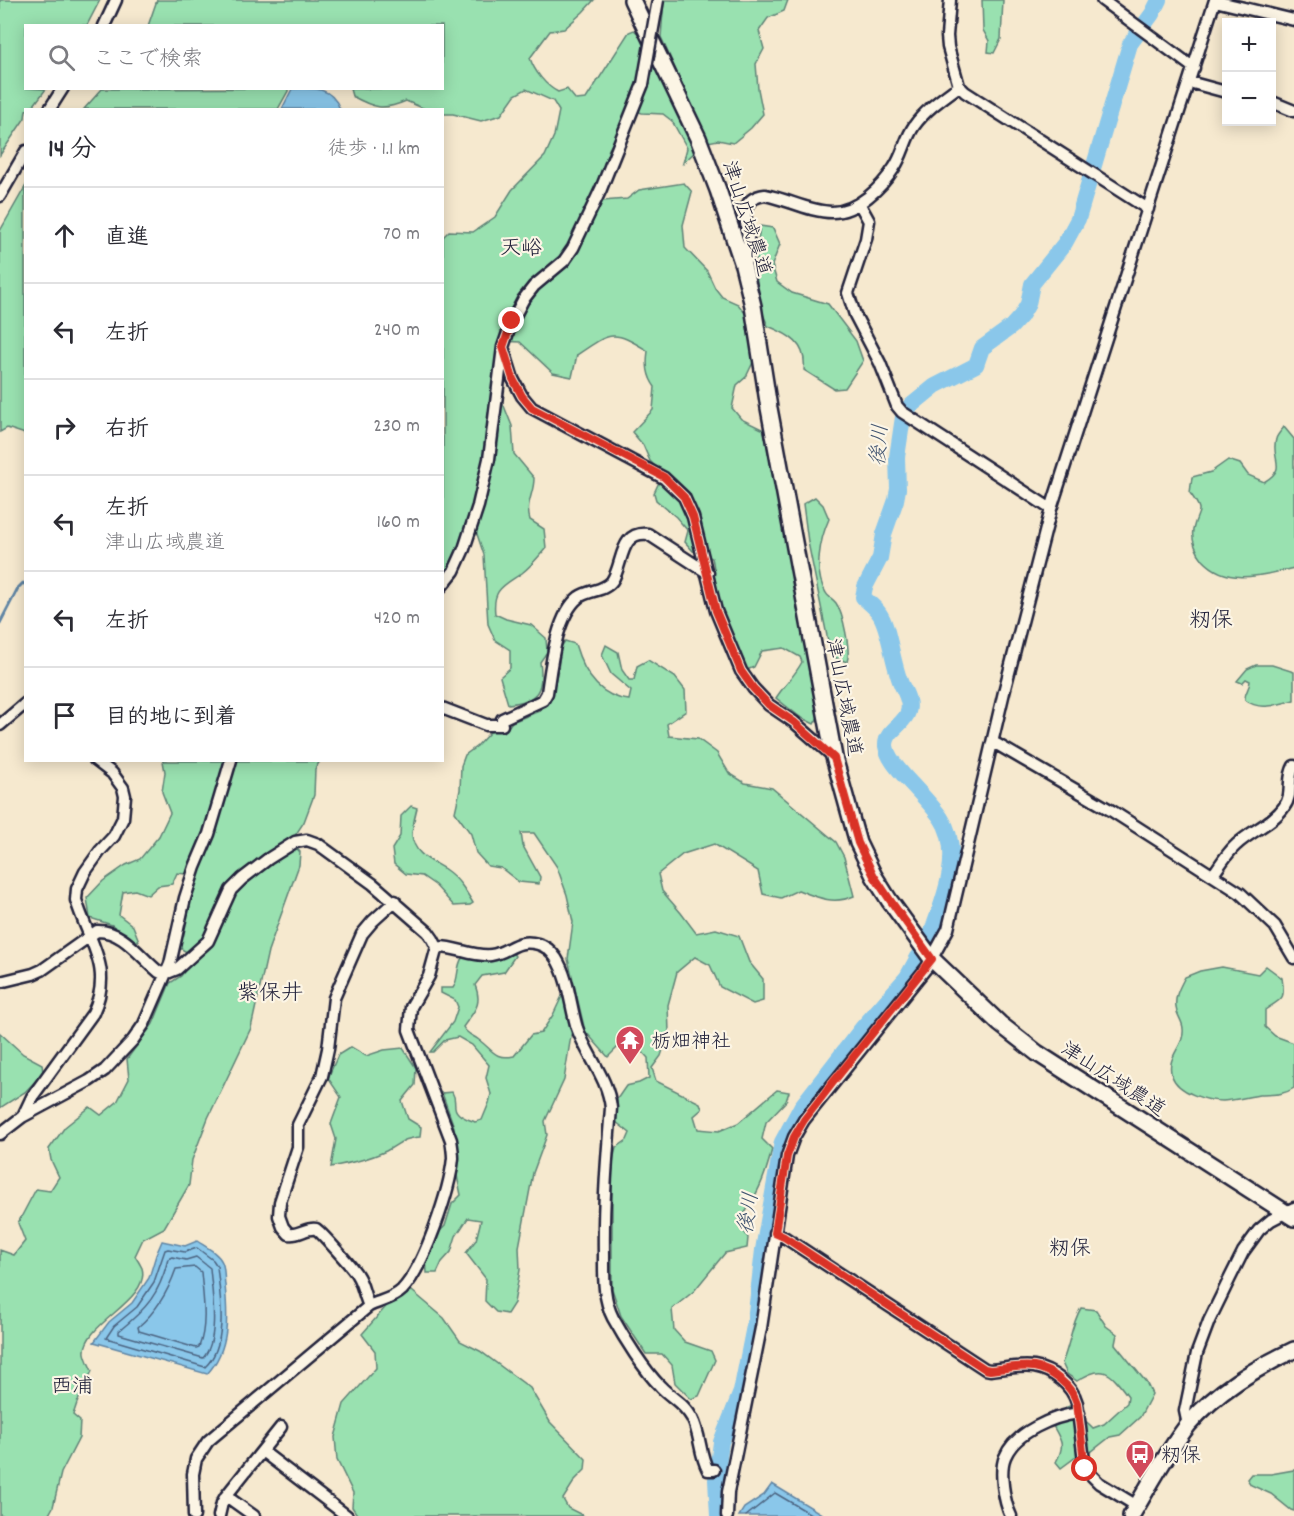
<!DOCTYPE html>
<html lang="ja">
<head>
<meta charset="utf-8">
<style>
  body { margin:0; font-family:Dekko,"Klee One",sans-serif; background:#f2f2f3; color:#2b2b33 }
  .controls { position:absolute; right:18px; top:18px; display:grid; overflow:hidden; border-radius:0px; box-shadow:0 3px 15px #0003 }
  .controls button { width:54px; height:54px; display:grid; place-items:center; padding:0; border:0; border-bottom:2px solid #e1e1e2; background:#fff; color:#2b2b33; font:30px sans-serif }
  .stop { position:absolute; width:18px; height:18px; margin:-14px; border:4px solid #d93025; border-radius:50%; background:#fff }
  .stop.end { background:#d93025; border-color:#fff; box-shadow:0 2px 6px #0008 }
  .list { margin:0; padding:0; list-style:none }
  h2 { display:flex; justify-content:space-between; align-items:center; height:78px; margin:0; padding:0 24px; font-size:26px }
  h2 small { font-size:20px; font-weight:400; color:#7c7c81 }
  .list li { display:grid; grid-template-columns:39px 1fr auto; gap:18px; align-items:center; box-sizing:border-box; height:96px; padding:0 24px; border-top:2px solid #e1e1e2 }
  .list b { display:block; font-size:22px; white-space:nowrap }
  .list p { margin:0; font-size:20px; white-space:nowrap; color:#7c7c81 }
  .list em { font-size:20px; font-style:normal; color:#7c7c81 }
  .icon { flex:none; width:33px; height:33px; fill:none; stroke:currentColor; stroke-width:2; stroke-linecap:round; stroke-linejoin:round }
  .map { position:relative; flex:none; width:1294px; height:1516px; overflow:hidden }
  .search { position:absolute; background:#fff; box-shadow:0 3px 15px #0003; left:24px; top:24px; width:420px; height:66px; display:flex; align-items:center; gap:15px; box-sizing:border-box; padding:0 21px; border-radius:0px; color:#7c7c81; font-size:22px }
  .panel { position:absolute; background:#fff; box-shadow:0 3px 15px #0003; left:24px; top:108px; width:420px; height:654px; border-radius:0px }
  .map>svg:first-child { display:block }
  .green { fill:#99e1b0; stroke:#5e8276; stroke-width:1.5 }
  .water { fill:#8ac7ea; stroke:#6085a4; stroke-width:1.5 }
  .lines { fill:none; stroke-linecap:round; stroke-linejoin:round }
  .shore { stroke:#4c6481; stroke-width:1.5 }
  .stream { stroke:#6085a4; stroke-width:3 }
  .river { stroke:#8ac7ea; stroke-width:16 }
  .street-casing { stroke:#22223b; stroke-width:15 }
  .secondary-casing { stroke:#22223b; stroke-width:20 }
  .street { stroke:#fcf5e5; stroke-width:10 }
  .secondary { stroke:#fcf5e5; stroke-width:15 }
  .street-bridge-casing { stroke:#22223b; stroke-width:15; stroke-linecap:butt }
  .street-bridge { stroke:#fcf5e5; stroke-width:10 }
  .route { stroke:#d93025; stroke-width:8 }
  .labels { text-anchor:middle; stroke-width:4.5; stroke-linejoin:round; paint-order:stroke }
  .street-label { font-size:20px; fill:#22223b; stroke:#fcf5e5 }
  .poi-label { font-size:20px; fill:#22223b; stroke:#fcf5e5; text-anchor:start }
  .neighbourhood-label { font-size:21px; fill:#22223b; stroke:#fcf5e5 }
  .water-label { font-size:21px; font-style:italic; fill:#415470; stroke:#fcf5e5 }
  .quarter-label { font-size:22px; fill:#22223b; stroke:#fcf5e5 }
</style>
</head>
<body>
<div class="map">
<svg width="1294" height="1516" viewBox="0 0 1294 1516">
  <rect width="100%" height="100%" fill="#f6e9cf"/>
  <filter id="ink" filterUnits="userSpaceOnUse"><feTurbulence type="fractalNoise" baseFrequency=".0167" numOctaves="2"/><feDisplacementMap in="SourceGraphic" scale="12" xChannelSelector="R" yChannelSelector="G"/><feConvolveMatrix kernelMatrix="1 2 1 2 8 2 1 2 1" color-interpolation-filters="sRGB"/></filter>
  <g filter="url(#ink)">
    <!-- green -->
    <path class="green" d="M0,0H100L87,25L26,26V88L46,89L31,109L26,110L25,118L0,155Z
      M157,0H594L583,12L564,29L550,31L530,58C534,71 546,86 558,92L567,89L576,100L586,99L629,32L634,30L641,36L696,151L683,163L687,148L672,121L663,114L642,113L629,108L624,124L609,149L593,197L602,201L627,199L639,190L684,183L692,192L683,225L685,248L707,271L715,288L722,297L738,304L749,318L757,354L746,377L737,385L732,408L741,419L764,430L820,714L814,724L800,717L776,698C784,685 794,677 802,662L800,657L784,648L762,651L754,667L747,670C729,648 718,614 715,586C714,576 715,569 712,558L693,551L685,542L688,531L676,517L656,500L654,493L660,480L658,469L650,461L643,445L632,432L653,410L655,387C647,376 646,365 648,351C613,329 610,332 577,355L572,377L553,373L520,342L501,341L492,385L502,401L512,426L514,454L534,478C534,495 525,502 530,520L544,529L546,548C539,556 531,566 522,573C504,586 492,588 495,614L506,619L531,625L546,638L547,652L540,662C544,691 538,701 508,704L500,677L510,668V650L495,640L488,624L484,555L476,531L463,533L452,564L443,579V237L449,231L473,232L495,217L512,190L545,156L554,136L559,111L553,101L526,89L515,95L501,115L481,121L453,114H443L442,110L425,109L406,101C383,111 374,108 352,96L350,89L442,88V26H148Z
      M664,0H788L784,11L768,18L759,31L764,49L756,64L758,89L763,114L751,128L733,143L718,140L708,142L661,37Z
      M982,0H1003L1001,39L994,53L988,52L989,41L983,30Z
      M102,89L288,88V91L278,109H84Z
      M25,187V434L7,428L0,432V231Z
      M760,226L773,228L780,244L772,265L777,282L792,293L828,304L856,341L863,361L845,388L834,389L804,370C807,344 790,335 768,326C753,295 755,260 760,226Z
      M1284,427L1294,439V568C1262,575 1228,587 1203,560C1197,553 1191,540 1193,530C1197,509 1206,515 1190,493L1192,477L1211,472L1228,460L1240,464L1248,475L1264,482C1289,467 1270,460 1276,439C1277,435 1281,431 1284,427Z
      M815,497L823,505L829,519C820,539 813,572 826,593C828,597 833,599 836,603C843,613 851,651 847,662L831,656L808,542L803,504Z
      M565,641L575,644C583,671 598,697 629,700L631,691L611,674L602,655L606,645L618,652L622,670L629,680H634L637,666L648,660L675,677L685,690L686,711L667,724L669,736L698,739L717,753L729,773L745,783L772,788L836,842L844,857L854,896C834,905 818,898 798,890L781,898L763,894L758,871L714,844L683,854L658,874L662,891L681,913L696,933L716,929L739,936L749,962L763,979V1001L753,1004L720,987L710,965L695,957L677,972L668,1005L669,1032L661,1056L652,1068L656,1081L700,1103L702,1109L694,1116L698,1129L719,1131L738,1123L777,1090L789,1092L786,1101L766,1122L762,1139L772,1149C765,1179 756,1197 739,1222L748,1238L747,1248L725,1253L694,1291L672,1309L674,1330L685,1342L711,1351L715,1360L699,1396L691,1399L675,1383L672,1365L662,1354H646L621,1316L612,1289V1164L616,1148L627,1140L630,1133L616,1122L617,1099L626,1086L639,1083L649,1078L648,1058L639,1048L619,1046L608,1057L585,1031L568,959L573,922L567,895L557,867L534,833H521L523,846L540,877L539,884L519,882L501,868L488,866L476,853L471,834L455,812L460,790L461,766L465,755L477,746L490,732L508,727L512,722L539,711L551,699L558,669L561,647Z
      M1256,665H1272L1294,672V700C1278,705 1259,711 1245,700C1244,692 1250,689 1250,681L1246,679L1242,683L1237,681L1247,669Z
      M163,761H320L315,769L314,795L304,822L294,837L293,844L300,852L299,865L268,951L251,1028L208,1118L192,1160L189,1185L164,1228L143,1239L135,1256C137,1259 140,1264 142,1268C151,1300 82,1324 85,1353C86,1359 90,1366 92,1371L77,1403L73,1415L80,1421L79,1438L61,1473L53,1507L48,1516H0V1250L14,1255L25,1241L18,1223L36,1189L50,1191L59,1177L51,1160L49,1149L65,1127L90,1107L101,1115L117,1102L129,1079L127,1059L153,1024L170,983L181,976L189,965L190,954L178,947L187,917L194,875L177,873L172,884L158,886L148,895L135,890L123,892L119,915L133,926L139,941H130L112,925L90,918L87,898L103,881L126,865L140,859L159,836L170,813L162,792L165,772Z
      M411,806L417,808C415,816 412,827 412,835C414,856 433,861 446,870C458,878 466,891 473,903L470,905L454,906L435,885L422,876L406,874L394,864L392,849L400,836L401,816Z
      M512,952L515,956L504,972L482,976L475,985C483,1005 474,1011 463,1027C467,1035 473,1035 479,1040C493,1050 494,1060 514,1056L531,1035L541,1033L553,1015L562,996L566,1003L572,1029L564,1080L545,1121L547,1135L533,1173L519,1247L520,1270L514,1303L507,1314L496,1312L485,1301L486,1279L466,1253L476,1240L481,1220L468,1218L456,1236L451,1252L442,1262L437,1273H427L426,1257L438,1233L445,1226L452,1204L461,1195L456,1171L454,1127L442,1093L452,1092C456,1099 454,1100 455,1107C456,1116 468,1119 475,1122L482,1120L489,1103L491,1094L486,1078L489,1065L472,1045L458,1037L445,1040L433,1052H430L453,1022L458,1007L455,1000L441,993V988H453C459,980 456,967 462,958C483,956 493,968 512,952Z
      M1266,966L1282,978C1286,1002 1281,998 1265,1010V1027L1275,1036L1294,1043V1088C1282,1096 1273,1094 1259,1095C1247,1097 1235,1100 1223,1101C1207,1101 1178,1093 1172,1076C1165,1057 1185,1046 1183,1029C1183,1023 1179,1018 1177,1012C1173,999 1179,988 1185,977L1200,971L1222,967L1258,974Z
      M0,1033L23,1054L42,1064L43,1073L25,1092L0,1108Z
      M351,1047L366,1056L384,1050L403,1048L416,1068L415,1085L402,1101L408,1119L421,1127L420,1137C400,1139 402,1143 386,1151C369,1159 350,1163 331,1167L336,1139L331,1124L341,1097L328,1078L338,1055Z
      M412,1291L444,1318L460,1341L480,1351L530,1388L550,1422L586,1459L585,1470L575,1480L563,1499L568,1508L584,1516H358L352,1507L353,1493L337,1460L335,1437L344,1404L376,1368L375,1351L362,1334L390,1302Z
      M1081,1308L1096,1310L1106,1326L1117,1334L1115,1344L1146,1382L1152,1394L1140,1417L1120,1435L1110,1437L1092,1451L1076,1457L1061,1468L1056,1462C1065,1445 1062,1442 1053,1426L1067,1407L1070,1406C1076,1416 1085,1419 1093,1428L1104,1424L1127,1403L1128,1396C1110,1372 1104,1363 1077,1381L1067,1374L1062,1363C1070,1345 1071,1325 1081,1308Z
      M1294,1470V1511L1291,1510L1271,1494L1251,1485L1247,1479L1251,1474H1271Z"/>
    <!-- water -->
    <path class="water" d="M292,89C313,88 331,86 340,109H282Z
      M162,1241L185,1246L197,1241C206,1247 218,1253 222,1262C225,1269 224,1278 225,1285C228,1317 230,1349 207,1374L94,1342L109,1322L132,1303L149,1278L156,1255Z
      M772,1484L825,1516H739L744,1508L764,1495Z"/>
    <g class="lines">
      <!-- shore -->
      <path class="shore" d="M168,1249L185,1252L197,1248L213,1260L217,1266C220,1295 229,1345 205,1367L106,1338L114,1326L137,1307L154,1282L165,1250Z
        M172,1257L186,1260L196,1257L210,1268C212,1292 220,1340 203,1358L119,1334V1331C146,1309 160,1294 168,1259Z
        M195,1267L201,1272C203,1296 208,1324 199,1347L196,1348L139,1331L138,1327C157,1311 168,1292 176,1269Z
        M746,1516L775,1493L814,1516"/>
      <!-- stream -->
      <path class="stream" d="M0,623L18,588L23,583L26,585"/>
      <!-- river -->
      <path class="river" d="M930,936C943,902 964,852 941,818C932,805 919,792 908,780C900,771 888,759 886,746C885,731 904,725 908,712C911,703 906,694 902,686C892,665 890,628 879,613C875,607 868,602 863,597L865,587L880,558L884,534L896,500L898,489L897,457L903,417L908,408L935,386L976,365L982,348L1011,327L1021,316L1028,304L1032,284L1065,243L1078,219L1130,44L1152,14L1159,0
        M718,1516L716,1480L721,1442L741,1392L755,1321L763,1250L782,1142L801,1107L863,1027L907,977L918,957"/>
      <!-- street casing -->
      <g class="street-casing">
        <path id="street" d="M950,0L947,36L948,47L959,86L965,92L1148,209
          M1102,0L1194,68
          M1215,1L1294,20
          M104,26L116,0
          M1189,82L1226,92
          M1272,102L1294,111
          M49,110L63,88
          M0,196L26,151
          M859,203L869,221L866,239L848,293L855,315L880,363L897,406L902,412L1051,509
          M743,265C762,245 725,200 765,195C787,199 810,212 832,212C857,212 882,187 894,168C903,155 905,139 914,126C926,109 943,98 959,86
          M503,347L513,379L522,396L532,408L664,478L684,497L693,517L716,611L741,671L753,688L769,705L794,722L834,757
          M442,586L454,571L464,549L478,506L489,459L503,347L512,321L523,300L534,286L564,261L573,248L601,189L643,84
          M442,708L486,725H502
          M502,719L543,700L547,693C551,666 556,615 579,597C589,590 605,591 612,581C624,563 619,531 648,534L708,573
          M0,725L26,703
          M993,742L1112,811L1240,893L1275,926L1294,958
          M1213,875C1220,865 1227,853 1236,845C1251,831 1273,823 1284,807C1294,794 1286,779 1294,766
          M437,947C455,946 472,957 491,955C509,953 515,938 538,944C546,946 552,952 556,958C569,979 570,1005 577,1028C587,1056 608,1078 611,1108C607,1157 603,1205 604,1255C604,1275 603,1299 613,1318C624,1338 644,1370 660,1386C671,1398 684,1403 692,1418C701,1435 699,1454 708,1470H714
          M0,982L33,974L42,970L97,931C123,930 140,957 159,972L167,973L177,969L208,941L231,890L242,879L268,859L295,842L307,840L318,844L373,884L428,932L433,939L437,947L429,976L411,1007L409,1030L451,1140C452,1146 453,1152 453,1158C450,1190 424,1267 402,1290C393,1299 379,1301 369,1306L208,1441L196,1459L193,1474L194,1516
          M23,1116L32,1097L93,1013C114,968 89,943 76,900L77,889L85,872L100,851L114,836L123,818L125,796L123,788L112,773L95,760
          M0,1134L22,1117L89,1081L105,1070L133,1040L144,1024L170,964L185,898L195,867L209,834L231,760
          M775,1233L784,1237L985,1369L990,1370C1004,1369 1020,1365 1034,1367C1053,1370 1072,1385 1077,1403L1085,1469L1099,1483L1137,1506
          M369,1306C364,1296 363,1284 357,1275C354,1269 320,1231 316,1229C307,1227 298,1236 289,1234L283,1227L279,1216L280,1202L298,1147V1125L322,1076L328,1049L334,998L362,934L373,921L395,901
          M1188,1425L1185,1411L1197,1353L1209,1321L1230,1278L1243,1252L1259,1230L1271,1220L1294,1208
          M262,1451L347,1516
          M226,1496L254,1516
          M219,1516L222,1503L226,1496L281,1427
          M727,1516L728,1492L761,1328L787,1156L794,1137L804,1120L927,967L948,929L1004,692L1051,509L1215,0
          M1011,1516C1004,1502 999,1471 1005,1457C1015,1432 1054,1416 1079,1413"/>
      </g>
      <!-- secondary casing -->
      <g class="secondary-casing">
        <path id="secondary" d="M632,0L698,138L718,190L743,265L753,306L769,408L834,757L858,843L874,876L889,900L932,959L1000,1024L1037,1053L1294,1218
          M1131,1516C1149,1486 1166,1453 1188,1425C1217,1391 1254,1369 1294,1350"/>
      </g>
      <!-- street -->
      <use href="#street" class="street"/>
      <!-- secondary -->
      <use href="#secondary" class="secondary"/>
      <!-- street-bridge casing -->
      <g class="street-bridge-casing">
        <path id="street-bridge" d="M643,84L658,0"/>
      </g>
      <!-- street-bridge -->
      <use href="#street-bridge" class="street-bridge"/>
    </g>
  </g>
  <g class="lines" filter="url(#ink)">
    <!-- route -->
    <path class="route" d="M512,321L503,347L513,379L522,396L532,408L664,477L684,497L693,517L716,611L741,671L753,688L769,705L794,722L834,758L858,843L874,876L890,900L932,959L834,1081L804,1120L794,1137L787,1156L775,1233L784,1237L985,1369L990,1370C1004,1369 1020,1365 1034,1367C1052,1370 1072,1386 1077,1403L1085,1469"/>
  </g>
  <!-- icons -->
  <defs>
    <g id="temple-pin" transform="scale(1.5)"><path d="M0 17L-7.5 6A9.5 9.5 0 1 1 7.5 6Z" fill="#d1495b" stroke="#fcf5e5"/><path d="M0-6L5-2H3V0L6.5 2.5H4V6H1.5V3h-3V6H-4V2.5H-6.5L-3 0V-2H-5Z" fill="#fff"/></g>
    <g id="bus-pin" transform="scale(1.5)"><path d="M0 17L-7.5 6A9.5 9.5 0 1 1 7.5 6Z" fill="#d1495b" stroke="#fcf5e5"/><path d="M-5-6H5V4H4V6H2V4H-2V6H-4V4H-5ZM-3.5-4V0h7V-4ZM-3.5 1.2v1.5H-2V1.2ZM2 1.2v1.5H3.5V1.2Z" fill="#fff"/></g>
  </defs>
  <g fill-rule="evenodd">
    <use href="#temple-pin" x="630" y="1040"/>
    <use href="#bus-pin" x="1140" y="1454"/>
  </g>
  <g class="labels">
    <!-- street labels -->
    <g class="street-label">
      <text transform="translate(748 218) rotate(72)" y="7">津山広域農道</text>
      <text transform="translate(845 697) rotate(79)" y="7">津山広域農道</text>
      <text transform="translate(1114 1078) rotate(33)" y="7">津山広域農道</text>
    </g>
    <!-- poi labels -->
    <g class="poi-label">
      <text x="651" y="1047">栃畑神社</text>
      <text x="1161" y="1461">籾保</text>
    </g>
    <!-- neighbourhood labels -->
    <g class="neighbourhood-label">
      <text x="521" y="254">天峪</text>
      <text x="1070" y="1254">籾保</text>
      <text x="72" y="1392">西浦</text>
    </g>
    <!-- water labels -->
    <g class="water-label">
      <text transform="translate(878 445) rotate(-85)" y="7">後川</text>
      <text transform="translate(747 1213) rotate(-81)" y="7">後川</text>
    </g>
    <!-- quarter labels -->
    <g class="quarter-label">
      <text x="1211" y="626">籾保</text>
      <text x="270" y="999">紫保井</text>
    </g>
  </g>
</svg>
<div class="controls">
<button>+</button>
<button>−</button>
</div>
<div class="stop" style="left:1085px;top:1469px"></div>
<div class="stop end" style="left:512px;top:321px"></div>
<div class="search"><svg class="icon" aria-label="search" viewBox="0 0 24 24"><circle cx="10" cy="10" r="6"/><path d="M15 15l6 6"/></svg>ここで検索</div>
<section class="panel">
<h2>14 分<small>徒歩 · 1.1 km</small></h2>
<ul class="list">
<li><svg class="icon" aria-label="ahead" viewBox="0 0 24 24"><path d="M12 20V5M6 11l6-6 6 6"/></svg><div><b>直進</b></div><em>70 m</em></li>
<li><svg class="icon" aria-label="left" viewBox="0 0 24 24"><path d="M17 20v-9H6M10 6l-5 5 5 5"/></svg><div><b>左折</b></div><em>240 m</em></li>
<li><svg class="icon" aria-label="right" viewBox="0 0 24 24"><path d="M7 20v-9h11M14 6l5 5-5 5"/></svg><div><b>右折</b></div><em>230 m</em></li>
<li><svg class="icon" aria-label="left" viewBox="0 0 24 24"><path d="M17 20v-9H6M10 6l-5 5 5 5"/></svg><div><b>左折</b><p>津山広域農道</p></div><em>160 m</em></li>
<li><svg class="icon" aria-label="left" viewBox="0 0 24 24"><path d="M17 20v-9H6M10 6l-5 5 5 5"/></svg><div><b>左折</b></div><em>420 m</em></li>
<li><svg class="icon" aria-label="arrive" viewBox="0 0 24 24"><path d="M6 21V4h12l-3 4 3 4H6"/></svg><div><b>目的地に到着</b></div></li>
</ul>
</section>
</div>
</body>
</html>
